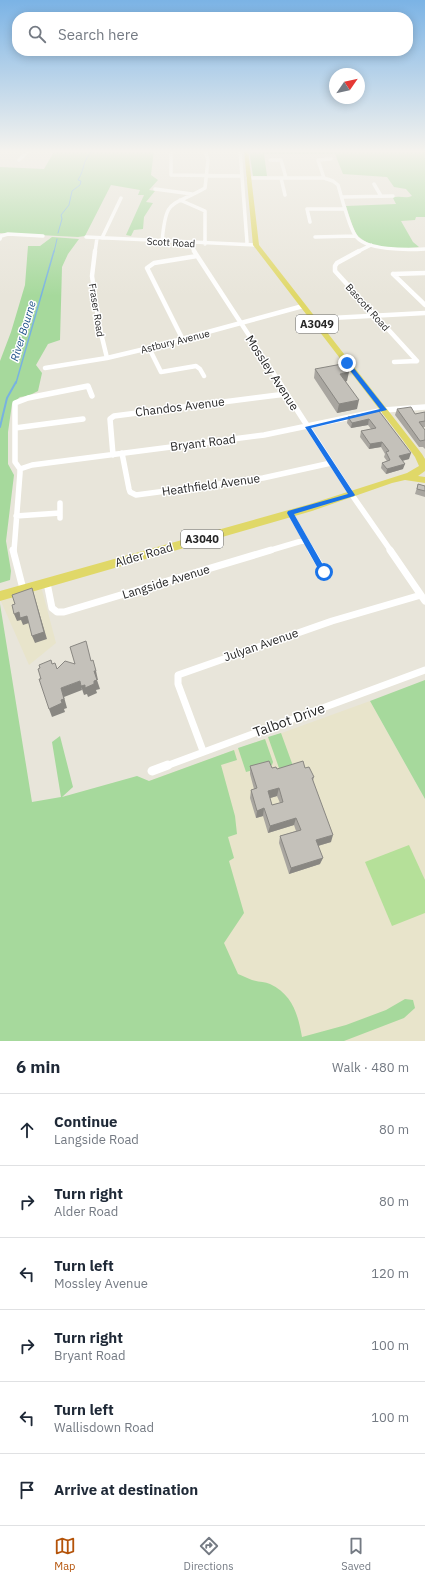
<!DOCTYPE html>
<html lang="en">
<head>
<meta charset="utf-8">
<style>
  body { margin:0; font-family:"IBM Plex Sans",sans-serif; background:#f2f2f3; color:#1f2937 }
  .compass { position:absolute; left:329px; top:68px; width:36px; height:36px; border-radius:50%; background:#fff; box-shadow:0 2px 10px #0003; rotate:56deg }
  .stop { position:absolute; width:12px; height:12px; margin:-9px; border:3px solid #1a73e8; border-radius:50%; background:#fff }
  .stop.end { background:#1a73e8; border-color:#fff; box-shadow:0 1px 4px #0008 }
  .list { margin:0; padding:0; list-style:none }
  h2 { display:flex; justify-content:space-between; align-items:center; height:52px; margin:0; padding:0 16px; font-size:17px }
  h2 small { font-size:13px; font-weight:400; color:#747a83 }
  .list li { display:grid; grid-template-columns:26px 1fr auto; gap:12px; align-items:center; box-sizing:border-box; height:72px; padding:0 16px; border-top:1px solid #e0e1e3 }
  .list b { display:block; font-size:15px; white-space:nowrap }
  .list p { margin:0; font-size:13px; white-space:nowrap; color:#747a83 }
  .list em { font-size:13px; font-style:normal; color:#747a83 }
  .icon { flex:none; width:22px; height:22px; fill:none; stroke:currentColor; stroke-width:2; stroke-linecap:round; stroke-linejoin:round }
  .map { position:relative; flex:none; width:425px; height:1041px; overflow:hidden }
  .search { position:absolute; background:#fff; box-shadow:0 2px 10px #0003; left:12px; right:12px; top:12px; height:44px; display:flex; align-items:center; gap:10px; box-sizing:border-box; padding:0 14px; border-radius:16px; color:#747a83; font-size:15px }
  .sheet { height:484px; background:#fff }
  nav { display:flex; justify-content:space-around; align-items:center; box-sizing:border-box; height:56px; border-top:1px solid #e0e1e3; background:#fff; font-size:11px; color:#747a83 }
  nav a { display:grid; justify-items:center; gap:2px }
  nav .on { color:#b45309 }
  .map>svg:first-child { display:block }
  .education { fill:#e8e4cb }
  .green { fill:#a6d99c }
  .pitch { fill:#b5e099 }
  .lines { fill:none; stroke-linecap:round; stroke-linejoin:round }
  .stream-far2 { stroke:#78b2e0; stroke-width:1 }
  .stream-far1 { stroke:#78b2e0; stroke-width:1.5 }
  .stream { stroke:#78b2e0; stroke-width:2 }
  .minor-far4 { stroke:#fff; stroke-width:3.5 }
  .minor-far3 { stroke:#fff; stroke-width:4.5 }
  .minor-far2 { stroke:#fff; stroke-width:5.5 }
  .minor-far1 { stroke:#fff; stroke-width:7 }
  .minor { stroke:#fff; stroke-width:9 }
  .primary { fill:#e0d868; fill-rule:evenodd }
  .wall { fill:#a9a6a0; fill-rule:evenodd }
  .shaded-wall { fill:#898782 }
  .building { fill:#c4c1ba; stroke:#898782; fill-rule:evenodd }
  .route { fill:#1a73e8 }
  .labels { text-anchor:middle; stroke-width:3; stroke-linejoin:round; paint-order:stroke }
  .far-street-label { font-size:10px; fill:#272727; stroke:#fff }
  .shield { fill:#fff; stroke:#686868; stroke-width:1 }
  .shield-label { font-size:11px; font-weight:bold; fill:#272727 }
  .far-water-label { font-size:11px; font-style:italic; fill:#1b4f87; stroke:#fff }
  .street-label { font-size:12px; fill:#272727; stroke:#fff }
  .near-street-label { font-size:14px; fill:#272727; stroke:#fff }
</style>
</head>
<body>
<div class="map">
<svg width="425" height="1041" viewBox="0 0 425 1041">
  <rect width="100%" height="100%" fill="#e8e5da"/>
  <!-- education -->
  <path class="education" d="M41,586L56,643L29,665L0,599Z
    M370,701L425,799V1041H216L149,781Z"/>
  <!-- green -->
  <path class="green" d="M55,150H154L151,175L158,180L149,190L155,191L146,202L153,203L144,217L143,229L134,230L131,236L126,235L144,195H138L140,190L111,185L85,236L78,237L0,233V167L44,169Z
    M249,150H425V217H416L415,220L401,221L413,242L419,247C400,249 375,251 359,237C354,233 348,212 346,206L396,204L393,198C399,195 405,199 412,196L406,189L394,187L387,177L343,174L335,154H264L267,176H253Z
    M52,237L79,239L68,254L62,267L60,340L48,344L36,365L42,373L38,391L28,396L20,397L12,404L8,432V464L14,475L6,541L11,571L10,580L0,583V361L11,332L25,285L28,246H40Z
    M0,604L32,802L61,797L52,742L60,736L73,787L62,797L137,776L149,781L234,750L237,760L221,765L235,816L237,834L228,837L234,858L229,861L244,913L224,943L238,974C243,976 247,978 252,980C258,982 265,982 270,984C293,995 298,1015 302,1037L346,1025L386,1010L405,999L413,1000L415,1008L404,1018L344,1041H0Z
    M425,680V799L370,701Z
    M281,733L293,766L282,769L279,768L268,737Z
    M265,739L273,762L272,765L246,772L238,748Z"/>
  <!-- pitch -->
  <path class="pitch" d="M409,845L425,880V913L392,926L365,862Z"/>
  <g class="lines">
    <!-- stream-far2 -->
    <path class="stream-far2" d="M58,233L62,219L61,215L69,205L72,191L80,185L81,181L78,180C86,167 81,162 93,150
      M54,252L57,239"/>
    <!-- stream-far1 -->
    <path class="stream-far1" d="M16,383L54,251"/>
    <!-- stream -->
    <path class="stream" d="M0,427L7,398L16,382"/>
    <!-- minor-far4 -->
    <path class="minor-far4" d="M171,150V175L242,176
      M240,150L247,242
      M19,160L30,150
      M270,160H281L286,178
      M248,178H324L333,181L338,185C342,198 348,224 355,235C364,251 409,250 425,249
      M281,178L285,195
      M324,178L318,160L331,159
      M374,184L381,196
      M155,189L192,194
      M342,197L393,196
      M180,200L205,211V244
      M310,222L307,209H345
      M86,237L256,245
      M315,237L355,236
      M102,238L121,198
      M0,239L1,236L8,234L43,236
      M162,242C166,197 170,208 205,188L208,160L205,150
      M189,243L195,252
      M95,252L97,238
      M357,252L371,245"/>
    <!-- minor-far3 -->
    <path class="minor-far3" d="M95,251L92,276L99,325L107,358
      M194,251L280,383
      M359,251L337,263L335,266V271L417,361
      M393,274L425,305
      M393,274L425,273
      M313,319L425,313
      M183,340L147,268L154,263L197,256
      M149,348L161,372L196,366L200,369L204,376
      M394,362L417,361
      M45,368L107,358L149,348L303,306"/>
    <!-- minor-far2 -->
    <path class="minor-far2" d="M279,382L352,495L391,551
      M15,428L83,419
      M122,453L129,489L130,492L136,495L263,478L331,463
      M113,455L110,419L114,416L286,394
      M20,469L32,465L264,435L384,410L425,407
      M60,503V518
      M290,513L312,551
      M16,516L60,513
      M14,551L20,473V469L15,462V403L28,398L88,386L92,396
      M268,551L305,540"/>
    <!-- minor-far1 -->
    <path class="minor-far1" d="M13,550L23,589
      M311,550L324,572
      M390,550L425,601
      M47,583L52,608L57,612H64L271,550
      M203,751L178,684V675L332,621L421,595
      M166,766L425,670"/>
    <!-- minor -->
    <path class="minor" d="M152,771L168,765"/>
    <!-- primary -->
    <path class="primary" d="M244,150H248L259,245L422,454L425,459V471L418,476L425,477V483L405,480L392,483L312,511L0,601V591L310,504L407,473L419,466L415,457L402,439L253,245Z"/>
  </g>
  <!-- wall -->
  <path class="wall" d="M315,369L347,381L345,382L357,409L337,413L314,378Z
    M397,409L415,414L425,412V427H423L425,430V449L423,447H419L395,415Z
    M379,411L409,459L402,461L403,469L386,474L381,468L382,463L387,461L384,457L385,454L381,447L369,449L360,437L361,431L371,429L368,425L351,428L347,423L348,417Z
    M418,484L425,486V497L415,494Z
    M250,766L277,769L305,768L314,777L313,781L331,842L318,846L320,864L289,874L279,843L280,836L296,831L294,825L268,833L263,816L256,818L250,798L251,790L254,789L250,774ZM277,796L280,803L272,805L270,798Z"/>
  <!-- shaded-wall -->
  <path class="shaded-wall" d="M349,372L347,381L338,383L340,374Z
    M359,400L357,409L337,413L339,404Z
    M369,419L368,425L351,428L352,423Z
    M382,442L381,447L369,449L370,444Z
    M411,453L409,459L397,462L399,456Z
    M405,464L403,469L386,474L387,469Z
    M32,588L47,639L35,643L32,636Z
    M19,612L27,616L29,623L23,625L21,620L17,621L14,614Z
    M94,671H96L98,680H97L100,689L96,690L97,693L88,697L87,694L84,695L81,686L94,681Z
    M80,681L82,690L64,697L67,708L64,709L65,712L52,717L49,709L61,700V688Z
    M279,788L277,796L267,799L268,791Z
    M264,808L263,816L256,818L257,811Z
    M296,818L294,825L268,833L270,826Z
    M333,835L331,842L314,847L316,840Z
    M323,858L320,864L289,874L291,868Z"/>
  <!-- building -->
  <path class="building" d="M342,364L349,372L340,374L359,400L339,404L315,369Z
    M411,407L415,414L425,412V421L419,422L425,430V440L420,441L397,409Z
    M379,411L411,453L399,456L405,464L387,469L382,463L390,460L386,452L389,451L382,442L370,444L361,431L376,428L369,419L352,423L348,417Z
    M418,484L425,486V491L417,489Z
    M32,588L44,632L32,636L27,616L20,618L19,612L14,614L12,605L15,604L12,595Z
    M86,641L91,661L93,660L96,671H94L97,680L94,681V684L85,688V685L81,686L80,681L61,688L64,699L61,700L62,703L49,709L39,679H41L38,669L40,668L39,665L51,660L52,664L55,663L57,669L65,661L75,664L70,647Z
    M269,761L272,768L276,767L277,769L303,761L305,768L309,767L314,777L312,778L333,835L316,840L323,858L291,868L280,836L301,830L296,818L270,826L264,808L257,811L251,790L257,788L250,766ZM279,788L283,802L272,805L268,791Z"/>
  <!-- sky -->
  <linearGradient id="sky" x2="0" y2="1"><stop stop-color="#7bb3e5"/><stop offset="0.51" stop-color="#f5f3ee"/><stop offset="1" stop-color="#f5f3ee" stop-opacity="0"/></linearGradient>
  <rect width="425" height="296" fill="url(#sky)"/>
  <!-- route -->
  <path class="route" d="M345,362H349L387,410L311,428L355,495L354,496L294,514L327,572L324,575L321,574L287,513L288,511L348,494L305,427L380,409L345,364Z"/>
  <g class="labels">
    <!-- far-street labels -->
    <g class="far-street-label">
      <text transform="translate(171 242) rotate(3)" y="4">Scott Road</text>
      <text transform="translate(368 307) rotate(48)" y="4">Bascott Road</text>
      <text transform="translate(97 310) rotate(81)" y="4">Fraser Road</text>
      <text transform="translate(175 341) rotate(-14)" y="4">Astbury Avenue</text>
    </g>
    <!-- shield labels -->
    <g class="shield">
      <rect x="296" y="315" width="42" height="18" rx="3"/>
      <rect x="181" y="530" width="42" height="18" rx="3"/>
    </g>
    <g class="shield-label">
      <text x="317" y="328">A3049</text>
      <text x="202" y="543">A3040</text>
    </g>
    <!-- far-water labels -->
    <g class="far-water-label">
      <text transform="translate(23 331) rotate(-73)" y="4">River Bourne</text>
    </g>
    <!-- street labels -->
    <g class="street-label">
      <text transform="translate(272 373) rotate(57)" y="4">Mossley Avenue</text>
      <text transform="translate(180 407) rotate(-7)" y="4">Chandos Avenue</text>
      <text transform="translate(203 443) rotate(-7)" y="4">Bryant Road</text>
      <text transform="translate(211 485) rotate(-8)" y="4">Heathfield Avenue</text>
      <text transform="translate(144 555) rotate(-16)" y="4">Alder Road</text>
      <text transform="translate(166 582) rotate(-17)" y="4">Langside Avenue</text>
      <text transform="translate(261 645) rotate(-19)" y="4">Julyan Avenue</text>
    </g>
    <!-- near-street labels -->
    <g class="near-street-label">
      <text transform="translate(289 720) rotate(-20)" y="5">Talbot Drive</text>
    </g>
  </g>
</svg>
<svg class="compass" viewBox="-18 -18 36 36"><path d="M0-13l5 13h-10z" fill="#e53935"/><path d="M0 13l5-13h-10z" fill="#747a83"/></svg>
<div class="stop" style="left:324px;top:572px"></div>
<div class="stop end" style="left:347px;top:363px"></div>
<div class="search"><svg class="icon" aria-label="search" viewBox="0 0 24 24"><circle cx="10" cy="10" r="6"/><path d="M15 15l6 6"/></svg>Search here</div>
</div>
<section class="sheet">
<h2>6 min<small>Walk · 480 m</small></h2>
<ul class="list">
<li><svg class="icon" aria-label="ahead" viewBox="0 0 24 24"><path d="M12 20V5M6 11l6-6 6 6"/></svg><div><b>Continue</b><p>Langside Road</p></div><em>80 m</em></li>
<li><svg class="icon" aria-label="right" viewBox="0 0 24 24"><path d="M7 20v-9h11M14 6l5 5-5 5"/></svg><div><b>Turn right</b><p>Alder Road</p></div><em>80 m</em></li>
<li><svg class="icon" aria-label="left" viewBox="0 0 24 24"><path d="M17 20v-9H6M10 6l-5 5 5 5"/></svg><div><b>Turn left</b><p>Mossley Avenue</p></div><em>120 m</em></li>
<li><svg class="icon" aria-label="right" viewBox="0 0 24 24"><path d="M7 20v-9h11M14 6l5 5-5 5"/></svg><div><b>Turn right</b><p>Bryant Road</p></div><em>100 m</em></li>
<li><svg class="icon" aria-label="left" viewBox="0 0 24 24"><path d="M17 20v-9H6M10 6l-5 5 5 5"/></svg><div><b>Turn left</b><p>Wallisdown Road</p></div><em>100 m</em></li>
<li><svg class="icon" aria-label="arrive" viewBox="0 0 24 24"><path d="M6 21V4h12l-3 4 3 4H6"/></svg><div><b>Arrive at destination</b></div></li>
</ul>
</section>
<nav>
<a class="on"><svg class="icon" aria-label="map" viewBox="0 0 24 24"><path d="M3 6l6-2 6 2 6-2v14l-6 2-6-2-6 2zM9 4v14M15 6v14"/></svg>Map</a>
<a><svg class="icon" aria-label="directions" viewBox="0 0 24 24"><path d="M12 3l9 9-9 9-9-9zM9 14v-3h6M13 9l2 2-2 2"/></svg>Directions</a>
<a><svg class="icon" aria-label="saved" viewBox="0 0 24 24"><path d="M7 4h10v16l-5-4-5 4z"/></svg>Saved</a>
</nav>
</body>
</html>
